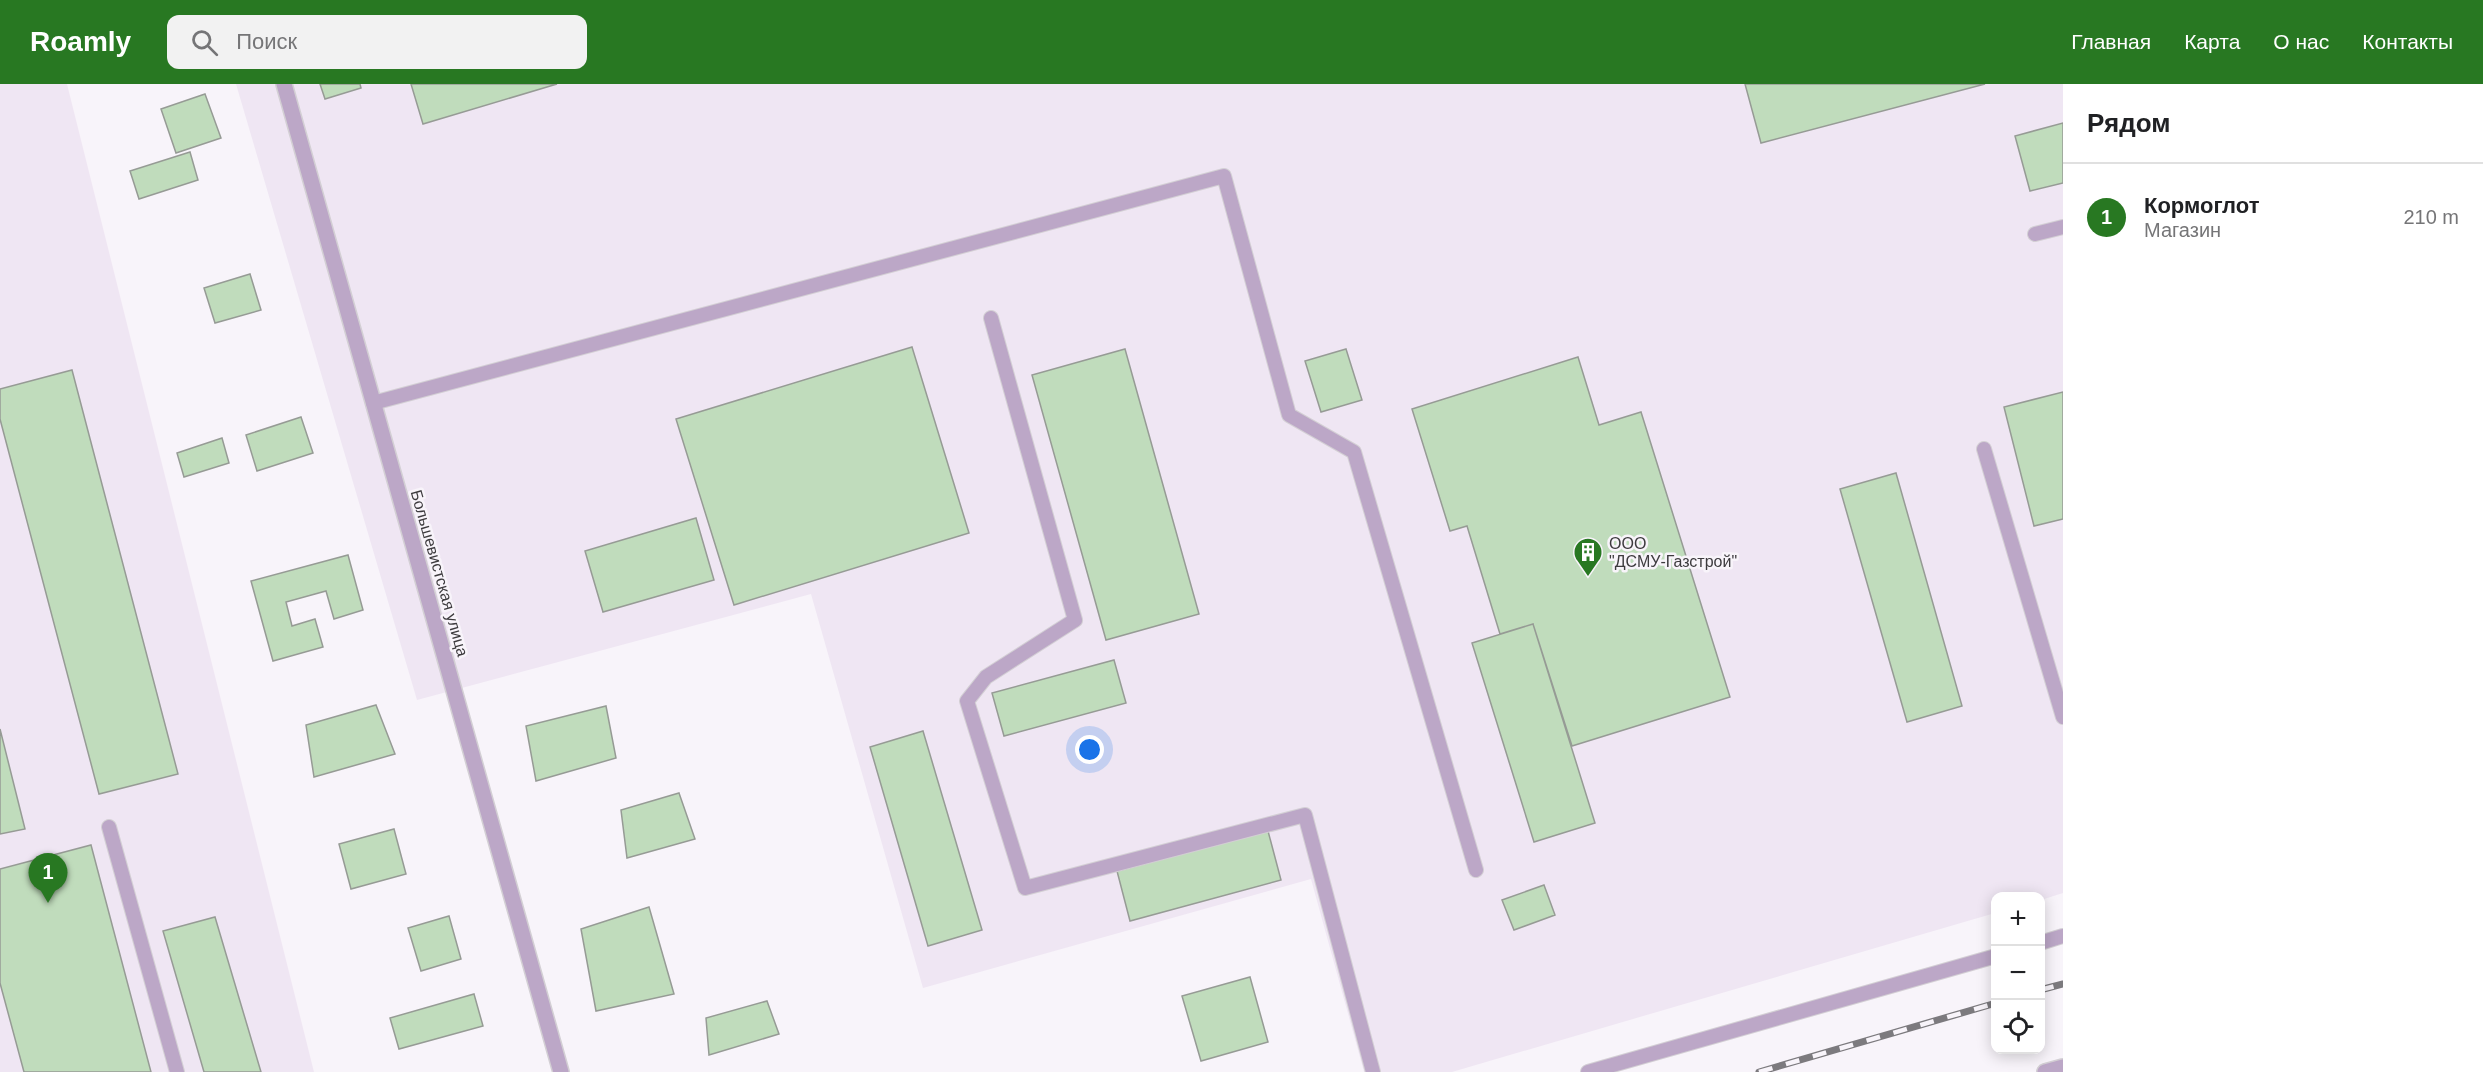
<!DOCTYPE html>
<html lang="ru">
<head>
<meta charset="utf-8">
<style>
  body { margin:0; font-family:Helvetica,sans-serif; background:#f2f2f2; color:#202124 }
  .controls { position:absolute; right:18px; bottom:18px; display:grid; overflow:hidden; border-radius:12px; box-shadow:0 3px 15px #0003 }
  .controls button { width:54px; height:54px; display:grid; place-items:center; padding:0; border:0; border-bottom:2px solid #e0e0e0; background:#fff; color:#202124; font:30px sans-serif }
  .you { position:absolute; left:1090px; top:666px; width:21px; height:21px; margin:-15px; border:4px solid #fff; border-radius:50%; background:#1a73e8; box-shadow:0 0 0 9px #1a73e833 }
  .badge { display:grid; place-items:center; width:39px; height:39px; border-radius:50%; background:#287822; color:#fff; font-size:20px; font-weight:700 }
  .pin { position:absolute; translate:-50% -50px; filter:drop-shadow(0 2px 3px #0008) }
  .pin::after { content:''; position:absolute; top:32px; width:21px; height:18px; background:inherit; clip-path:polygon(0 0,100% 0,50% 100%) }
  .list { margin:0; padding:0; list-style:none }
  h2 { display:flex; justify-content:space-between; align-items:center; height:78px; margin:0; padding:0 24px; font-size:26px }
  h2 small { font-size:20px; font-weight:400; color:#757577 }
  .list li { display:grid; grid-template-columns:39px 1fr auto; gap:18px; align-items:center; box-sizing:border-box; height:108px; padding:0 24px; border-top:2px solid #e0e0e0 }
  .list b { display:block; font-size:22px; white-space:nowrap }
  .list p { margin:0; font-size:20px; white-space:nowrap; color:#757577 }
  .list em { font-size:20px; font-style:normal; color:#757577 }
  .icon { flex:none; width:33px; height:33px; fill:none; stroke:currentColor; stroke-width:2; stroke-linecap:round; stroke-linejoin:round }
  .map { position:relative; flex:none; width:2063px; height:988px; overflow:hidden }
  header { display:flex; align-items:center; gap:36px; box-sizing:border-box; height:84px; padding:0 30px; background:#287822; color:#fff }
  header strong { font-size:28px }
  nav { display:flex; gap:33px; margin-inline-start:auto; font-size:21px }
  .search { width:420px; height:54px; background:#f2f2f2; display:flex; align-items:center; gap:15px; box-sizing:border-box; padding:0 21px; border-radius:12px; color:#757577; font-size:22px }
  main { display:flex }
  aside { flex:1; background:#fff }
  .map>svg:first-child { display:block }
  .built { fill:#efe6f3 }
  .building { fill:#c0dcbc; stroke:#969b95; stroke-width:1.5 }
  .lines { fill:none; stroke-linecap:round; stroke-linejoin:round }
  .lane-casing { stroke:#d3cfd4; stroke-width:16 }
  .street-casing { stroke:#d3cfd4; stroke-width:18 }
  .lane { stroke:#bca7c7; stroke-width:14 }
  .street { stroke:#bca7c7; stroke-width:15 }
  .rail-casing { stroke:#7c7a7e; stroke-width:7 }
  .rail { stroke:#f8f4fa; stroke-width:4.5; stroke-dasharray:14; stroke-linecap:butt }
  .labels { text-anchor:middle; stroke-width:5; stroke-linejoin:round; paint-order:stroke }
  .poi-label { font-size:16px; fill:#3d3b3e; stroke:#f8f4fa; text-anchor:start }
  .street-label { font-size:16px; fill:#3d3b3e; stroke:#f8f4fa }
</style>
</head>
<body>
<header>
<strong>Roamly</strong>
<div class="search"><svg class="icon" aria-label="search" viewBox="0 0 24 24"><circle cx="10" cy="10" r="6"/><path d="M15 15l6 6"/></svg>Поиск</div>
<nav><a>Главная</a><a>Карта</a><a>О нас</a><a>Контакты</a></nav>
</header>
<main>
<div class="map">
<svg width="2063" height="988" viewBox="0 0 2063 988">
  <rect width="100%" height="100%" fill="#f8f4fa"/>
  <!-- built -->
  <path class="built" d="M0,0H67L314,988H0Z
    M236,0H2063V809L2041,816L2040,812H1996L1995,829L1452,988H1364L1311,795L923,904L811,510L417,616Z"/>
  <!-- building -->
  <path class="building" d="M320,0H360L361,4L325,15Z
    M411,0H557L423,40Z
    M1745,0H1985L1761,59Z
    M205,10L221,54L176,69L161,25Z
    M2063,39V99L2030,107L2015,52Z
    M190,68L198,96L139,115L130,87Z
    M250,190L261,226L215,239L204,204Z
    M912,263L969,449L734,521L676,335Z
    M1125,265L1199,530L1106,556L1032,291Z
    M1346,265L1362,316L1321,328L1305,277Z
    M1578,273L1599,341L1641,328L1730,613L1572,662L1533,540L1500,550L1467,442L1450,447L1412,325Z
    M72,286L178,690L99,710L0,335V305Z
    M2063,308V435L2034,442L2004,323Z
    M301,333L313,369L257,387L246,351Z
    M222,354L229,379L184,393L177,369Z
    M1896,389L1962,622L1907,638L1840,405Z
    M696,434L714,496L603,528L585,467Z
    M348,471L363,526L334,535L326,507L286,518L292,542L315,535L323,563L273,577L251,497Z
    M1533,540L1595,739L1534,758L1472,559Z
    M1114,576L1126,619L1004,652L992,609Z
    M376,621L395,670L314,693L306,641Z
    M606,622L616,674L536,697L526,642Z
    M0,645L25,745L0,750Z
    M923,647L982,846L928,862L870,663Z
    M679,709L695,755L627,774L621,726Z
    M394,745L406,790L351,805L339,760Z
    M1268,747L1281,796L1130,837L1117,787Z
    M91,761L151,988H24L0,899V785Z
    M1544,801L1555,831L1514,846L1502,816Z
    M649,823L674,910L596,927L581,845Z
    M449,832L461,875L421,887L408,844Z
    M215,833L261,988H204L163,847Z
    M1250,893L1268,958L1201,977L1182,912Z
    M474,910L483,942L399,965L390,934Z
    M767,917L779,950L709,971L706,934Z"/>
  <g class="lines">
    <!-- lane casing -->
    <g class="lane-casing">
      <path id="lane" d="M2035,150L2063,143
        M991,234L1075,536L986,593L967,617L1025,804L1305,731L1373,988
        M373,319L1224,92L1289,331L1354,368L1476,786
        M1984,365L2063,633
        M109,743L177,988
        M2040,859L2063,852
        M1588,988L1996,872"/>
    </g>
    <!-- street casing -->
    <g class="street-casing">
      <path id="street" d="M284,0L561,988
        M2045,988L2063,983"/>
    </g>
    <!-- lane -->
    <use href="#lane" class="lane"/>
    <!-- street -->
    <use href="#street" class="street"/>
    <!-- rail casing -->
    <g class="rail-casing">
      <path id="rail" d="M2040,906L2063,900
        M1759,988L1996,919"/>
    </g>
    <!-- rail -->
    <use href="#rail" class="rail"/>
  </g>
  <!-- icons -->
  <defs>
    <g id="building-pin" transform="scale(1.5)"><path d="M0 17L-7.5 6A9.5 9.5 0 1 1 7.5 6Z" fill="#287822" stroke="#f8f4fa"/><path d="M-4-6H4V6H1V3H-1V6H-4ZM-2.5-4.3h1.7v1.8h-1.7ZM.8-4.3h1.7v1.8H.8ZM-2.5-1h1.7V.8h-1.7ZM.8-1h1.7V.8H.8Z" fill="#fff"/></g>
  </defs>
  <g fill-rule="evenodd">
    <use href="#building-pin" x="1588" y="468"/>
  </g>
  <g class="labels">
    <!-- poi labels -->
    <g class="poi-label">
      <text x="1609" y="465">ООО<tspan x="1609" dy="18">"ДСМУ-Газстрой"</tspan></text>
    </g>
    <!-- street labels -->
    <g class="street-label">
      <text transform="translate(440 489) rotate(74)" y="6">Большевистская улица</text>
    </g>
  </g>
</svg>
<div class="controls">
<button>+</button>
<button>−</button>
<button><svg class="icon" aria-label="locate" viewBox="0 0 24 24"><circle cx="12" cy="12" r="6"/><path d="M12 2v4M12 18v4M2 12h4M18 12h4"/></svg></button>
</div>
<div class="you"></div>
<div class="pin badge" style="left:48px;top:819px">1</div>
</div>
<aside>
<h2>Рядом<small></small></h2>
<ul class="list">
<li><span class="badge">1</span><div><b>Кормоглот</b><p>Магазин</p></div><em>210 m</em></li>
</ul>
</aside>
</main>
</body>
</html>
